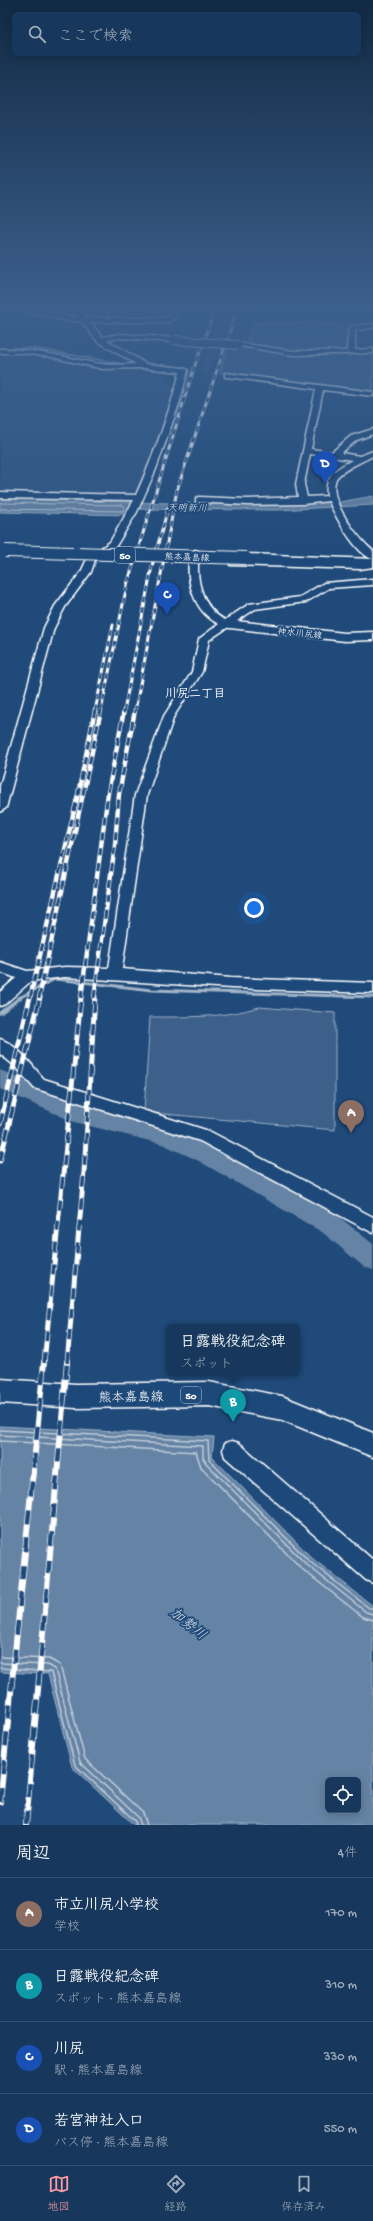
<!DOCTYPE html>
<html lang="ja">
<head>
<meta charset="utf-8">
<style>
  body { margin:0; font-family:"Gochi Hand","Klee One",sans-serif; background:#203f62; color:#f1f3f6 }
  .controls { position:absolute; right:12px; bottom:12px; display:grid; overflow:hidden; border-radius:6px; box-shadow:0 2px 10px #0003 }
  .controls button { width:36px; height:36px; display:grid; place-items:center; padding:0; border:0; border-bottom:1px solid #365272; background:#17385c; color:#f1f3f6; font:20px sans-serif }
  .you { position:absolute; left:254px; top:908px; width:14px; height:14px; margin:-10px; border:3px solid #fff; border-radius:50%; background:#1a73e8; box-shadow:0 0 0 6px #1a73e833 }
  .badge { display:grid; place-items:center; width:26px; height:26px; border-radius:50%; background:#ff9aa2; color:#fff; font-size:13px; font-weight:700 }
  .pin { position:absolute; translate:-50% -33px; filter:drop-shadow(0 1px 2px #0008) }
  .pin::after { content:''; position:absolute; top:21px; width:14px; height:12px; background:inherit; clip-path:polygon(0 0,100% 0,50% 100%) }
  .popup { position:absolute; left:166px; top:1324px; width:134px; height:52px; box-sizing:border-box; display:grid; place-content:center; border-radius:6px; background:#17385c; filter:drop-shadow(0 1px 3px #0005); font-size:13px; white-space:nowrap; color:#9eacbb }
  .popup b { font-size:15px; color:#f1f3f6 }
  .popup::after { content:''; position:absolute; left:50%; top:100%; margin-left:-8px; border:8px solid transparent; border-top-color:#17385c }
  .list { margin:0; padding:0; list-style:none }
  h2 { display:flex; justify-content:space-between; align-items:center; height:52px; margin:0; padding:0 16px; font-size:17px }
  h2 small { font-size:13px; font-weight:400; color:#9eacbb }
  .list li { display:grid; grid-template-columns:26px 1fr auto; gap:12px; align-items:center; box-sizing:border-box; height:72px; padding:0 16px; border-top:1px solid #365272 }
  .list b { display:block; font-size:15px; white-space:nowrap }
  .list p { margin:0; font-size:13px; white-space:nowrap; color:#9eacbb }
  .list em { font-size:13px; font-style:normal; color:#9eacbb }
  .icon { flex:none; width:22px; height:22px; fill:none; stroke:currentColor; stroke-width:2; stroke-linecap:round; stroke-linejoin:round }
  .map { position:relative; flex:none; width:373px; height:1825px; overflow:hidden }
  .search { position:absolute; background:#17385c; box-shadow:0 2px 10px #0003; left:12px; right:12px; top:12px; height:44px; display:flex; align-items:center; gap:10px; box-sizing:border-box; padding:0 14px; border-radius:6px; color:#9eacbb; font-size:15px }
  .sheet { height:340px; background:#17385c }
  nav { display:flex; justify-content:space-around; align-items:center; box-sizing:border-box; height:56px; border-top:1px solid #365272; background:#17385c; font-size:11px; color:#9eacbb }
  nav a { display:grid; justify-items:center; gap:2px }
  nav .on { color:#ff9aa2 }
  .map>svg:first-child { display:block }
  .built { fill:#2e5683 }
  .green { fill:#3c618b; stroke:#9eb0c5 }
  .water { fill:#6583a4; stroke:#a3b5c8; fill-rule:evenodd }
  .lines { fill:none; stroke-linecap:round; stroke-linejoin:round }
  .shore-far1 { stroke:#c1cddb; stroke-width:1 }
  .shore { stroke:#c1cddb; stroke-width:1.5 }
  .stream-far2 { stroke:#a3b5c8; stroke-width:2 }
  .stream-far1 { stroke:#a3b5c8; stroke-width:3 }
  .stream { stroke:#a3b5c8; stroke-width:3.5 }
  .river { fill:#6583a4; fill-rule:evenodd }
  .minor-casing { stroke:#fff; stroke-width:3 }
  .major-casing { stroke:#fff; stroke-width:3 }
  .minor { fill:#1f4a7a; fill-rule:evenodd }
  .major { fill:#1f4a7a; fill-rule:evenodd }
  .rail-far3-casing { stroke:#fff; stroke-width:3 }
  .rail-far2-casing { stroke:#fff; stroke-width:4.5 }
  .rail-far1-casing { stroke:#fff; stroke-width:5 }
  .rail-casing { stroke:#fff; stroke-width:6 }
  .rail-far3 { stroke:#1f4a7a; stroke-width:2; stroke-dasharray:5.5; stroke-linecap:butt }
  .rail-far2 { stroke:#1f4a7a; stroke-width:3; stroke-dasharray:8; stroke-linecap:butt }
  .rail-far1 { stroke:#1f4a7a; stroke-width:3.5; stroke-dasharray:11; stroke-linecap:butt }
  .rail { stroke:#1f4a7a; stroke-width:4.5; stroke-dasharray:14; stroke-linecap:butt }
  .minor-bridge-casing { stroke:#fff; stroke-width:10; stroke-linecap:butt }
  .major-bridge-casing { stroke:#fff; stroke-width:14; stroke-linecap:butt }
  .minor-bridge { stroke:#1f4a7a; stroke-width:8 }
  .major-bridge { stroke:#1f4a7a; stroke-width:12 }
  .labels { text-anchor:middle; stroke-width:3.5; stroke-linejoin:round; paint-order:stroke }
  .far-street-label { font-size:9px; fill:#fff; stroke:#1f4a7a }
  .far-water-label { font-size:10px; font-style:italic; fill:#d8e0e8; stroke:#1f4a7a }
  .shield { fill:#1f4a7a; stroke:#bcc9d7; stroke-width:1 }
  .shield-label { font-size:10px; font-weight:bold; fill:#fff }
  .neighbourhood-label { font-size:12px; font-weight:bold; fill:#fff; stroke:#1f4a7a }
  .near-street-label { font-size:13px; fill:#fff; stroke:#1f4a7a }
  .near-water-label { font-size:14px; font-style:italic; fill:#d8e0e8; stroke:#1f4a7a }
</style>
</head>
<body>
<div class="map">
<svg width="373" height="1825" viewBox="0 0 373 1825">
  <rect width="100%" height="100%" fill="#1f4a7a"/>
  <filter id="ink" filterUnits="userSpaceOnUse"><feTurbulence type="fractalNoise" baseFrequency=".025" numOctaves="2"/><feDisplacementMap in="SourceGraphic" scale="8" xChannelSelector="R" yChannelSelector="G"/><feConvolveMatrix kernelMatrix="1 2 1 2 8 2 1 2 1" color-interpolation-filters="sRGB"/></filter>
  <g filter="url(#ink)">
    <!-- built -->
    <path class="built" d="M222,307H232L208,374H202L204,361Z
      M0,353L57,359L114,370L132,368L162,369L174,391L136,497L0,493Z"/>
    <!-- green -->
    <path class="green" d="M257,323L333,324L346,328L345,351H293L247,343L252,324Z
      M228,346L315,356L352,355L373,352V392L220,373Z
      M259,1007L335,1013V1130L144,1112L150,1017C187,1017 223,1018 259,1007Z"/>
    <!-- water -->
    <path class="water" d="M373,496V505L277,510L129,509L127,515L0,512V499L258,505L340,502Z
      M0,1426L214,1437L212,1457L312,1558L373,1606V1825H134L72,1767L48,1674L0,1672ZM328,1780H358V1810H328Z"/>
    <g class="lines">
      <!-- shore-far1 -->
      <path class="shore-far1" d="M0,503L123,505L125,507L123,511L0,509"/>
      <!-- shore -->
      <path class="shore" d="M0,1430L208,1441L209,1460L309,1561L369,1608H373
        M0,1435L203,1446V1458L206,1463L306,1564L366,1612L373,1614
        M0,1441L196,1452L201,1467L302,1569L363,1617L373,1620
        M0,1657L49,1659L60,1665L85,1759L143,1813L147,1825
        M0,1663L48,1665L55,1669L80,1762L138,1817L141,1825
        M0,1668L51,1672L75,1765L135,1821L136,1825"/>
      <!-- stream-far2 -->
      <path class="stream-far2" d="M0,308L66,320
        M105,321L109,312H148L151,307H161
        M0,348H32L123,364"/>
      <!-- stream-far1 -->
      <path class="stream-far1" d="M19,998L55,979L152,990L373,997"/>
      <!-- stream -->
      <path class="stream" d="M0,1013L21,997"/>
      <!-- river -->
      <path class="river" d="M0,1070L84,1106L166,1125L213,1146L338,1216L373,1244V1270L364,1267L322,1232L197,1160L162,1144L74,1122L0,1089Z"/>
      <!-- minor casing -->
      <g class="minor-casing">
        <path id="minor" d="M8,307C31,304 55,317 78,317L71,307H77L87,318H167L170,316L169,307H175L176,316L169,322H90L102,337L120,334L177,338V342H174L120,338L107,340L146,364L184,368L188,370L180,401L156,469L137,512L116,546L95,560L91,572L65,607L54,628L6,808L0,812V786L44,628L55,606L81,572L88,557L110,542L134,500L0,498V492L136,495C154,455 169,414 180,372L144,368L103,369L51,357L22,353H0V349C35,349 67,358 101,364C112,366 125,364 136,364L97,341L81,321H69Z
          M373,324V328L355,330V350L373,349V353L293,355L234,345L238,343L293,351H347L349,327Z
          M225,373L373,392V396L323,390L311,449L332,452L351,436L373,429V434L357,440L341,453L360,456L373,451V456C365,460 340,471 336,479C327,500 358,538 373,551V559C356,555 335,516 329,501L303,504L248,505L196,502V498L199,497L248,499L298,497L296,484L316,389L228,377H225ZM310,454L352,460C336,469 324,475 327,496L307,497L304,484Z
          M195,550L209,554L204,557L199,556C195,580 203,609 225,620L249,604L300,597L324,583L373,579V585L329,588L306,602L255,609L209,640L202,672L174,716L147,795L122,969L231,978L373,983V993L231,988L65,977L31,981L5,1004L0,1006V992L16,978L0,972V962L27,971L65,967L109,968L135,795L164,716L192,672L199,639L219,624C193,612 185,579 190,553Z
          M233,560L360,563L373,561V567L360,569L230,565V561Z
          M0,1039C18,1045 32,1066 44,1079L209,1131L373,1217V1233L200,1141L34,1088L15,1066L0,1054Z
          M232,1441L239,1443L373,1560V1583L366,1580L225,1457L223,1450L225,1443Z"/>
      </g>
      <!-- major casing -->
      <g class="major-casing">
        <path id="major" d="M246,554L373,559V567L242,561L240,558Z
          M226,620L345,633L373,632V640L345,641L221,627L219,624Z
          M0,1379L76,1384L209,1382L282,1396L373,1433V1457L282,1420L209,1406L76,1408L0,1403Z"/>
      </g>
      <!-- minor -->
      <use href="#minor" class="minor"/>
      <!-- major -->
      <use href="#major" class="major"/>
      <!-- rail-far3 casing -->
      <g class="rail-far3-casing">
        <path id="rail-far3" d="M95,711L113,625
          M101,711L127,585L194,368L216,307
          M124,711L152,566L168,508
          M135,711L177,490L238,307"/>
      </g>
      <!-- rail-far2 casing -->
      <g class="rail-far2-casing">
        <path id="rail-far2" d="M30,998L78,794L95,710
          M39,998L101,710
          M81,998L108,793L124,710
          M94,998L115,845L119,794L135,710"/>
      </g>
      <!-- rail-far1 casing -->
      <g class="rail-far1-casing">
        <path id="rail-far1" d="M0,1124L30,997
          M0,1161L40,997
          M44,1363L81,997
          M67,1363L84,1172L95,997"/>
      </g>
      <!-- rail casing -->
      <g class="rail-casing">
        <path id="rail" d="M0,1802L44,1362
          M26,1825L67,1362"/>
      </g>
      <!-- rail-far3 -->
      <use href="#rail-far3" class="rail-far3"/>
      <!-- rail-far2 -->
      <use href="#rail-far2" class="rail-far2"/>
      <!-- rail-far1 -->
      <use href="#rail-far1" class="rail-far1"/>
      <!-- rail -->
      <use href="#rail" class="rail"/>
      <!-- minor-bridge casing -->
      <g class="minor-bridge-casing">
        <path id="minor-bridge" d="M174,340L238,345"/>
      </g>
      <!-- major-bridge casing -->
      <g class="major-bridge-casing">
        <path id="major-bridge" d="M5,551L246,558"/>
      </g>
      <!-- minor-bridge -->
      <use href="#minor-bridge" class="minor-bridge"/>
      <!-- major-bridge -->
      <use href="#major-bridge" class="major-bridge"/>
    </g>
  </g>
  <!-- sky -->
  <linearGradient id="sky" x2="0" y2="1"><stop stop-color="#112943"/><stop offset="0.55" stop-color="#3c608d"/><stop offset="1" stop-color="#3c608d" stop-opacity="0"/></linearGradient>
  <rect width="373" height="562" fill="url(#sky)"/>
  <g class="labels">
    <!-- far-street labels -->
    <g class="far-street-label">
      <text transform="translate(187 557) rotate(2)" y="3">熊本嘉島線</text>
      <text transform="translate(300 633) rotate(6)" y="3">神水川尻線</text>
    </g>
    <!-- far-water labels -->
    <g class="far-water-label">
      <text transform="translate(187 507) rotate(1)" y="4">天明新川</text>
    </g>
    <!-- shield labels -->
    <g class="shield">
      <rect x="115" y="547" width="20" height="16" rx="3"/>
      <rect x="181" y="1387" width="20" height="16" rx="3"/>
    </g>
    <g class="shield-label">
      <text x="125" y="559">50</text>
      <text x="191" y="1399">50</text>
    </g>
    <!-- neighbourhood labels -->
    <g class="neighbourhood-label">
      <text x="195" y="697">川尻二丁目</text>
    </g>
    <!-- near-street labels -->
    <g class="near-street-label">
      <text transform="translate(131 1396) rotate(-1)" y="5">熊本嘉島線</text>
    </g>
    <!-- near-water labels -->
    <g class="near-water-label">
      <text transform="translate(189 1623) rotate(39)" y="5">加勢川</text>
    </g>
  </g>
</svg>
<div class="controls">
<button><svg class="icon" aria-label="locate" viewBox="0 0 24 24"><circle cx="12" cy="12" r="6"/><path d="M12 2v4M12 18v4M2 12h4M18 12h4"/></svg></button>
</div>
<div class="you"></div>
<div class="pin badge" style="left:351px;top:1133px;background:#8d6e63">A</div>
<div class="pin badge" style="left:233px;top:1422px;background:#0f9aa8">B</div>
<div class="popup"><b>日露戦役紀念碑</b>スポット</div>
<div class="pin badge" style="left:167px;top:615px;background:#1a4fb4">C</div>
<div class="pin badge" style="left:325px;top:484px;background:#1a4fb4">D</div>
<div class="search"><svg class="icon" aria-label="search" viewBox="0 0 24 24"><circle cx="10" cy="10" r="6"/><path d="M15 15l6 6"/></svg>ここで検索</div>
</div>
<section class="sheet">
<h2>周辺<small>4件</small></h2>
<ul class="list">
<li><span class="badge" style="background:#8d6e63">A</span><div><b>市立川尻小学校</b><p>学校</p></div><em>170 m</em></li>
<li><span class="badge" style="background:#0f9aa8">B</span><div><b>日露戦役紀念碑</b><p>スポット · 熊本嘉島線</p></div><em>310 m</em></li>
<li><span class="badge" style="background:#1a4fb4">C</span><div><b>川尻</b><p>駅 · 熊本嘉島線</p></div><em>330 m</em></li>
<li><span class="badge" style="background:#1a4fb4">D</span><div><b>若宮神社入口</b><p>バス停 · 熊本嘉島線</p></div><em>550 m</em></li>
</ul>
</section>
<nav>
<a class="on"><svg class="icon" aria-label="map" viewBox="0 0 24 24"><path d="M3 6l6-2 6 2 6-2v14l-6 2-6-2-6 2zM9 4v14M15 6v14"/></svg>地図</a>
<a><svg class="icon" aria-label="directions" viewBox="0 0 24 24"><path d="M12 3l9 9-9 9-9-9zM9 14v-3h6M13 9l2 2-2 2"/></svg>経路</a>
<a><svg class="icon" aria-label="saved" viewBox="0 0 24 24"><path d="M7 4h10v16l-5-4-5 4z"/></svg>保存済み</a>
</nav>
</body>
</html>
